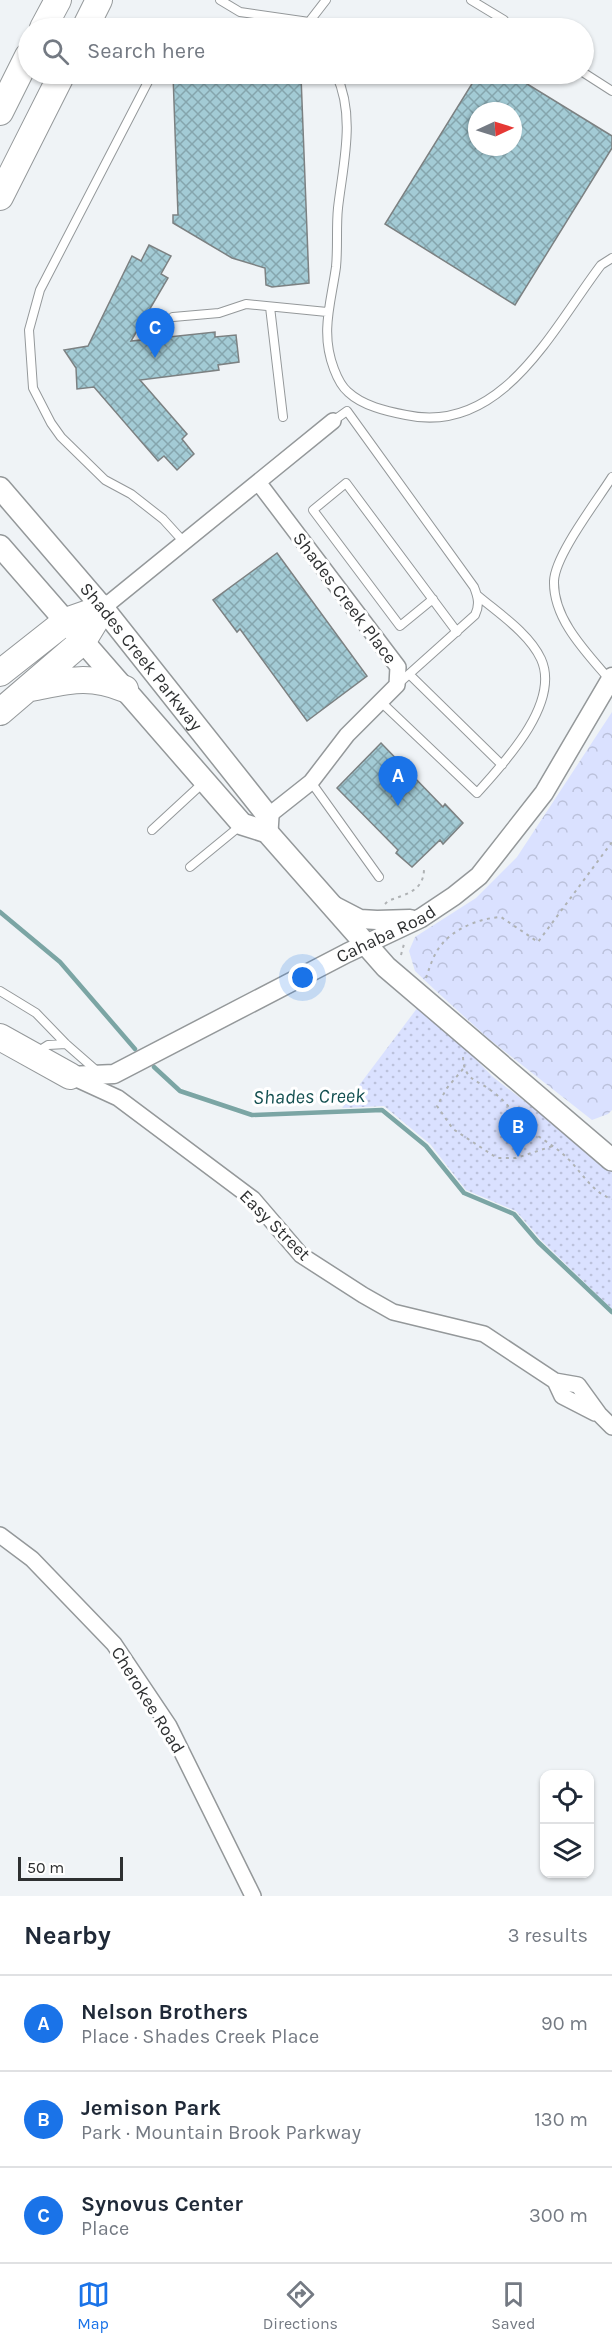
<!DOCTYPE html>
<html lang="en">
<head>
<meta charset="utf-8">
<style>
  body { margin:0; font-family:Karla,sans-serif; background:#f6f6f7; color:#1f2937 }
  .controls { position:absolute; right:18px; bottom:18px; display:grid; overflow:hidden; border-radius:12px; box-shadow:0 2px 4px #0004 }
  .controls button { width:54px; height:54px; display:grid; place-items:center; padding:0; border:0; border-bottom:2px solid #e0e1e3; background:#fff; color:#1f2937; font:30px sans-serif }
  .compass { position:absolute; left:468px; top:102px; width:54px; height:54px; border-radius:50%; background:#fff; box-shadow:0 2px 4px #0004; rotate:86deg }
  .scale { position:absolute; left:18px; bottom:15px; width:105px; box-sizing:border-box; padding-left:6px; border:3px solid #2e3031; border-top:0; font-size:16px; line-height:21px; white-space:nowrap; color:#2e3031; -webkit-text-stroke:4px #fff; paint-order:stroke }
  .you { position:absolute; left:303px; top:978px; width:21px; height:21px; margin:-15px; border:4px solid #fff; border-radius:50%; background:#1a73e8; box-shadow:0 0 0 9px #1a73e833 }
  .badge { display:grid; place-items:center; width:39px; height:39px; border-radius:50%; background:#1a73e8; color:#fff; font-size:20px; font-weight:700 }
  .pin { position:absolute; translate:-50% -50px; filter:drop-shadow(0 2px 3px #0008) }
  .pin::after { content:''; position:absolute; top:32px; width:21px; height:18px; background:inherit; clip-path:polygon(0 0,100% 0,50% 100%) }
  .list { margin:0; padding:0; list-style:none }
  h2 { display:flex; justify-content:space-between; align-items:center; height:78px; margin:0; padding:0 24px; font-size:26px }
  h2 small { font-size:20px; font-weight:400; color:#747a83 }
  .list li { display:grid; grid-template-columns:39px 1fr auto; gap:18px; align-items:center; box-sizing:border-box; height:96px; padding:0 24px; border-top:2px solid #e0e1e3 }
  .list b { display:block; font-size:22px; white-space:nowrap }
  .list p { margin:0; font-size:20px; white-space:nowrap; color:#747a83 }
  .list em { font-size:20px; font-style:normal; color:#747a83 }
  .icon { flex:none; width:33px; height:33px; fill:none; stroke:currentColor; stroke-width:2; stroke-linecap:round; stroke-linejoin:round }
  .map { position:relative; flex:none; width:612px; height:1896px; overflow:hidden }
  .search { position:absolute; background:#fff; box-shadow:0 2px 4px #0004; left:18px; right:18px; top:18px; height:66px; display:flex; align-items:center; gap:15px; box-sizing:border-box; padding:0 21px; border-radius:33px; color:#747a83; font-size:22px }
  .sheet { height:366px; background:#fff }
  nav { display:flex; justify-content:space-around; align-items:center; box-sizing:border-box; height:84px; border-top:2px solid #e0e1e3; background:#fff; font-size:16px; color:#747a83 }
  nav a { display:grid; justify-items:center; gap:3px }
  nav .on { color:#1a73e8 }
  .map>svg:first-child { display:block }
  .grass { fill:url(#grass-dots) }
  .forest { fill:url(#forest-crowns) }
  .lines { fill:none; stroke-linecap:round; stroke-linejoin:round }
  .stream { stroke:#7ba5a4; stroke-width:4.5 }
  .building { fill:url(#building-cross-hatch); stroke:#7c8182; stroke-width:1.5; fill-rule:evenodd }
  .service-casing { stroke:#94989a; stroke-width:10 }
  .minor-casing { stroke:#94989a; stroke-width:18 }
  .tertiary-casing { stroke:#94989a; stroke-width:21 }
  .secondary-casing { stroke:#94989a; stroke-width:24 }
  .trunk-casing { stroke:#94989a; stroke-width:28 }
  .path { stroke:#afb2b4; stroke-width:2; stroke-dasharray:3 4.5; stroke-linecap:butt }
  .service { stroke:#fff; stroke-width:8 }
  .minor { stroke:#fff; stroke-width:15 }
  .tertiary { stroke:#fff; stroke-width:18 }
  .secondary { stroke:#fff; stroke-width:21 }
  .trunk { stroke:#fff; stroke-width:26 }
  .labels { text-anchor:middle; stroke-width:6; stroke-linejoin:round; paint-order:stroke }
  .street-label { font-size:18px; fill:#2e3031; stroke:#fff }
  .water-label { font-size:20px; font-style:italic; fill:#145051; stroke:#fff }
</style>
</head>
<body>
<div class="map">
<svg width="612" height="1896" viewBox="0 0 612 1896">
  <defs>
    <pattern id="grass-dots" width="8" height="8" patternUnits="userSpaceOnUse" patternTransform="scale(1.5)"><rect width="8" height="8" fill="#dae1ff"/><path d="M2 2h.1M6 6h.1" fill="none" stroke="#bbc1db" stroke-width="1.8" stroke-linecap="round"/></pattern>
    <pattern id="forest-crowns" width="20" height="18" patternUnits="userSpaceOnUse" patternTransform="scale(1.5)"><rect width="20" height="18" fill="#dae1ff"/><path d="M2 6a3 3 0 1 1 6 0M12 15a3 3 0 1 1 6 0" fill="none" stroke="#bbc1db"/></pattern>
    <pattern id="building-cross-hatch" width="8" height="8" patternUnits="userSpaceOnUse" patternTransform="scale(1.5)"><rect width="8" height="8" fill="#a3cbd5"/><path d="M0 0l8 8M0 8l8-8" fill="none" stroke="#85a5ad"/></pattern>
  </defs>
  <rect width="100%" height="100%" fill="#eff3f6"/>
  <!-- grass -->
  <path class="grass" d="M421,1003L493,1077L612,1169V1309L541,1240L516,1211L466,1190L430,1144L384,1106L342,1108Z"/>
  <!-- forest -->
  <path class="forest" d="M612,712V1110L608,1114L592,1120L489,1039L435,990L415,971L409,951L415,937L476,898L517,857Z"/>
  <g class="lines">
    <!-- stream -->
    <path class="stream" d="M0,912L60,962L135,1049
      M154,1067L180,1091L252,1115L382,1110L426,1146L464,1193L514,1214L538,1242L612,1312"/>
  </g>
  <!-- building -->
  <path class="building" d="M173,74H228L241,80L258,82L262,79L301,76L309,283L272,287L266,285L265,268L232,258L173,223V215H178Z
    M478,74H511L612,136V148L515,305L385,224ZM477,111H513V147H477Z
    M149,245L171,256L161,274L168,278L131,341L215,332V337L236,335L239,362L218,365L219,370L140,380L187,434L182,439L194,454L177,470L164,456L158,461L94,387L77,389L76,368L64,350L88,346L132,256L141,261Z
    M277,553L367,676L307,721L240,629L237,632L213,600Z
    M381,743L443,807L445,804L463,823L443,844L440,840L412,867L396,853L398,850L337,788Z"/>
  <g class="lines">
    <!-- service casing -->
    <g class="service-casing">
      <path id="service" d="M220,0L240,12L309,22L313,28
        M471,0L504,20
        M309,22L326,0
        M513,26L516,28
        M584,73L612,91
        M152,74L40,290L29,330L33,388L51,423L61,437L105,480L131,494L163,519L183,541
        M251,74L257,76
        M336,74C356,116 343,164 338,208C336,227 338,247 336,267C331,303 320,333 334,369C337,377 341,386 348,392C363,406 386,411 406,415C502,436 553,328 601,265L612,258
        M270,307L283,417
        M173,317L219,313L246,304L327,312
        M333,421L347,411L474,587C478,597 480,605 475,615L398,684
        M433,599L400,626L313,510L346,483L457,632
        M409,674L502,765
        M609,679C586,652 553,619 554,581C555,555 597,501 612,477
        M381,702L477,793C504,763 561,703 541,659C529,633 498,613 477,595
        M311,782L379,877
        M152,830L204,782
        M190,867L240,826
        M0,991L36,1013L66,1044L98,1072
        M37,1052L48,1045L66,1044"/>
    </g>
    <!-- minor casing -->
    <g class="minor-casing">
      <path id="minor" d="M258,482L398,667L397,685L347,735L311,782L268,816
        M103,608L333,421
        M70,1076L118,1098L253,1199L301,1255L363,1295L393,1312L484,1334L555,1381L578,1385L599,1414L612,1427
        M555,1381L562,1396L595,1413
        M0,1535L32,1559L114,1644L169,1726L253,1896"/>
    </g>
    <!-- tertiary casing -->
    <g class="tertiary-casing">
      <g id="tertiary">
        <path d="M333,905L360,919L377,920L410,919"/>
        <path id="s1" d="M70,1076L114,1074L347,953L421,918L454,896L479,876L544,793L612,677"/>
      </g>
    </g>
    <!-- secondary casing -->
    <g class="secondary-casing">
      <g id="secondary">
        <path id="s2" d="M0,488L103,608L268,816L267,832"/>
        <path d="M0,546L242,824L267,832L386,967L612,1160"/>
      </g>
    </g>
    <!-- trunk casing -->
    <g class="trunk-casing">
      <path id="trunk" d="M43,28L58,0
        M85,28L99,0
        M0,112L28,56
        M0,197L62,74
        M0,673L66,621L103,608
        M31,688C68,681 88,674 125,689
        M0,712L83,641L103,608
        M0,1037L70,1076"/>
    </g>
    <!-- path -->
    <path class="path" d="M385,904L388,901C405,894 423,892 424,870
      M401,955L404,944
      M426,978C430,966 434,953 442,944C455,928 481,918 501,917L538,942L612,842
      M463,1057C464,1081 477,1079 493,1092C507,1102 516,1117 528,1128C540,1139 554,1145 565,1156C580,1169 592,1193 612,1199
      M463,1069L447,1088L437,1106L453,1129L497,1158H516L553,1146"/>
    <!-- service -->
    <use href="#service" class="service"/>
    <!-- minor -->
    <use href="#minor" class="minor"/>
    <!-- tertiary -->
    <use href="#tertiary" class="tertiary"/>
    <!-- secondary -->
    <use href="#secondary" class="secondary"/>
    <!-- trunk -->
    <use href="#trunk" class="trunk"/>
  </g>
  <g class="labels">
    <!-- street labels -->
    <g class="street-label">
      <text transform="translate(345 598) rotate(53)" y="6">Shades Creek Place</text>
      <text dy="6" stroke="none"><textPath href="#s2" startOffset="220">Shades Creek Parkway</textPath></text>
      <text dy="6" stroke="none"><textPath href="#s1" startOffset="350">Cahaba Road</textPath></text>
      <text transform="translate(275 1225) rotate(45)" y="6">Easy Street</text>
      <text transform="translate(148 1700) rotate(58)" y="6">Cherokee Road</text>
    </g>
    <!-- water labels -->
    <g class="water-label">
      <text transform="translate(309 1096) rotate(-1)" y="7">Shades Creek</text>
    </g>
  </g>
</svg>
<div class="controls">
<button><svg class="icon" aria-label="locate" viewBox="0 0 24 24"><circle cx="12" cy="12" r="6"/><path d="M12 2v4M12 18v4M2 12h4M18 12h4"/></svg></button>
<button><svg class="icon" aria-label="layers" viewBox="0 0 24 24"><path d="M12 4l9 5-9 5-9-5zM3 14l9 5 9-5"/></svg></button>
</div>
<svg class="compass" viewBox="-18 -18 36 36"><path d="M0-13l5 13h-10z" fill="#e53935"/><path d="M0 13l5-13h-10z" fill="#747a83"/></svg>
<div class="scale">50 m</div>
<div class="you"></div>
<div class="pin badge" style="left:398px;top:806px">A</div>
<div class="pin badge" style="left:518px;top:1157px">B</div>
<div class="pin badge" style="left:155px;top:358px">C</div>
<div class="search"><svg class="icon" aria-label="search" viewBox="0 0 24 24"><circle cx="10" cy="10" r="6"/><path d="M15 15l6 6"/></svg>Search here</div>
</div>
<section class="sheet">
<h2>Nearby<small>3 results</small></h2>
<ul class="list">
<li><span class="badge">A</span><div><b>Nelson Brothers</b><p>Place · Shades Creek Place</p></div><em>90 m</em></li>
<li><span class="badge">B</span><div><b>Jemison Park</b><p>Park · Mountain Brook Parkway</p></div><em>130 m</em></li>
<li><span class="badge">C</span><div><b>Synovus Center</b><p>Place</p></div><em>300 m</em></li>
</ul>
</section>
<nav>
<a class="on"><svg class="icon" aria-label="map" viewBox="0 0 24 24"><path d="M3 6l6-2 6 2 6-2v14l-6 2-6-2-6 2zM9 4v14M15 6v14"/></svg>Map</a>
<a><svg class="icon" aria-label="directions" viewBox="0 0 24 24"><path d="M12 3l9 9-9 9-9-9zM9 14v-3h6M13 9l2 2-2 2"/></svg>Directions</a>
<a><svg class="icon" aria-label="saved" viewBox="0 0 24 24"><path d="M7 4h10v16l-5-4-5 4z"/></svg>Saved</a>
</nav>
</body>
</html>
